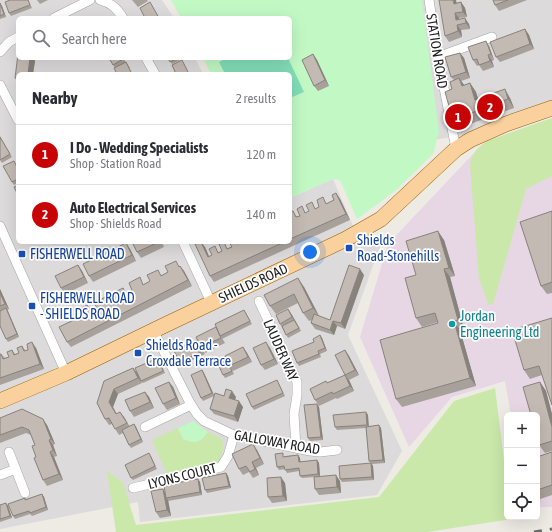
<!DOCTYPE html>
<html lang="en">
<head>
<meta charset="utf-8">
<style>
  body { margin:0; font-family:"Asap Condensed",sans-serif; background:#f2f2f3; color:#2b2b33 }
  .controls { position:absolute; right:12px; bottom:12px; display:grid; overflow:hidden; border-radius:6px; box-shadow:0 4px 16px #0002 }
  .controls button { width:36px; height:36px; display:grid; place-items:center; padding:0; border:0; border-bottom:1px solid #e1e1e2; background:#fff; color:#2b2b33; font:20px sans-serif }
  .you { position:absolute; left:310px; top:252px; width:14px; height:14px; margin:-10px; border:3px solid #fff; border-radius:50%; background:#1a73e8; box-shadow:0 0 0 6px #1a73e833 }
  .badge { display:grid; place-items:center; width:26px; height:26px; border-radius:50%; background:#c80306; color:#fff; font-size:13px; font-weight:700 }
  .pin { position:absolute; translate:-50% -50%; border:2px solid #fff; box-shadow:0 1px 4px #0006 }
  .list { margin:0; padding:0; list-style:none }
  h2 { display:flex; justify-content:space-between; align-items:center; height:52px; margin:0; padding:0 16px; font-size:17px }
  h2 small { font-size:13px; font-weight:400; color:#7c7c81 }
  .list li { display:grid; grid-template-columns:26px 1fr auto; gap:12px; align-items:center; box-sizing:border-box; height:60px; padding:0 16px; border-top:1px solid #e1e1e2 }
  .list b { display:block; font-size:15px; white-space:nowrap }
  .list p { margin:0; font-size:13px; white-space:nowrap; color:#7c7c81 }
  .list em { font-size:13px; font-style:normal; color:#7c7c81 }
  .icon { flex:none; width:22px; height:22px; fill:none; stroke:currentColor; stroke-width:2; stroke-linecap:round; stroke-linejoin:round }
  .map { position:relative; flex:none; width:552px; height:532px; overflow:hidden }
  .search { position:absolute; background:#fff; box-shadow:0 4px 16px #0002; left:16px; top:16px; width:276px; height:44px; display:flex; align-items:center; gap:10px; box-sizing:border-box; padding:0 14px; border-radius:6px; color:#7c7c81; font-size:15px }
  .panel { position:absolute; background:#fff; box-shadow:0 4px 16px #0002; left:16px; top:72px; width:276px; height:172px; border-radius:6px }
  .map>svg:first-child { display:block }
  .residential { fill:#dcdada }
  .industrial { fill:#e7d6e4 }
  .grass { fill:#cae8aa }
  .park { fill:#c1f8c4 }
  .pitch { fill:#82ddb8 }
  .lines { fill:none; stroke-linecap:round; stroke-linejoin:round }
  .street-casing { stroke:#a5a5a5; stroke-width:10 }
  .primary-casing { stroke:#956202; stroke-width:16 }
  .street { stroke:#fff; stroke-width:9 }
  .primary { stroke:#fad09d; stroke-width:15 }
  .rail { stroke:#6c6c6c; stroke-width:3; stroke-dasharray:8 8; stroke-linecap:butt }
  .wall { fill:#a8a09a }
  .shaded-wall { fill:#88827d }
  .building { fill:#c3bab3; stroke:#88827d }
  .transit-dot { fill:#1a4fb4; stroke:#fff; stroke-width:1.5 }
  .culture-dot { fill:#0f9aa8; stroke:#fff; stroke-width:1.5 }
  .labels { text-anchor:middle; stroke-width:3.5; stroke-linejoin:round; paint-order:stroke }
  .street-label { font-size:14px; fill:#1e1e1e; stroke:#fff }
  .transit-label { font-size:14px; fill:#164399; stroke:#fff; text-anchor:start }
  .culture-label { font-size:14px; fill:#0d838f; stroke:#fff; text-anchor:start }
</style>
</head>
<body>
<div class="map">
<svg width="552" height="532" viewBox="0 0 552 532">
  <rect width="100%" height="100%" fill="#eeebe4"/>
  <!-- residential -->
  <path class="residential" d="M0,0H162L174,18H18V58H195L203,74H18V242H290V198L333,179L362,247L384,235L348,335L402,451L377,495L140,522L138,502L0,529Z
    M416,0H552V114L517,126L433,140Z"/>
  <!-- industrial -->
  <path class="industrial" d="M552,132V507H537V415H511L505,381L452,397L409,447L360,337L388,244L473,154Z"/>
  <!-- grass -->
  <path class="grass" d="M552,118V176L526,189L493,304L489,305L479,279L470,165C472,153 477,148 487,141Z
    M495,388L507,485V517H511V519L427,532H116L107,471L123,483L136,525L379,497L454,401Z
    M178,428L183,439L202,440L208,432L222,439C224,448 223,454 218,463L167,474L152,440Z"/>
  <!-- park -->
  <path class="park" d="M171,0H422L439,132L433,154L395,191L357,219L340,180L333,179L290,198V74H211L203,58H290V18H181Z
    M193,421L208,432C200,443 195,444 183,439L178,428Z"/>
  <!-- pitch -->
  <path class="pitch" d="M227,58H288L304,92L290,98V74H225L219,62Z"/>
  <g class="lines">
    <!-- street casing -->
    <g class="street-casing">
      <path id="street" d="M100,0C111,3 117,8 123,18
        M429,0L438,57L456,149
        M54,18L90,0
        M0,52L9,42L18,37
        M438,57L492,37
        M146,58L155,74
        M0,85L18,120
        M0,226L66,373
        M183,242L211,302
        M259,301L297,382V395L294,414L296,448
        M153,330L190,403L197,414L204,421L234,435L310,451L320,452L337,450
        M145,427L191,405
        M9,452L25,493
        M0,475L16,469
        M133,488L221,467L228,456L234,435"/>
    </g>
    <!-- primary casing -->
    <g class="primary-casing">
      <path id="primary" d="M0,401L66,373L167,324L346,239L381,219L456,149L470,140L506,124L552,108"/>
    </g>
    <!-- street -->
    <use href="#street" class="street"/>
    <!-- primary -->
    <use href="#primary" class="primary"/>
    <!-- rail -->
    <path class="rail" d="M534,532L552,529"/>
  </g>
  <!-- wall -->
  <path class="wall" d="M28,0L32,8L11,16L9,13Z
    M37,0H48L40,4Z
    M132,0H147L148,1L138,7Z
    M493,0H527L499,11L495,5Z
    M461,2L465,8L467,17L459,18V19L469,24L470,29L461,30L462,37L449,42L445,36L457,3Z
    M0,3L2,6L6,17L0,19Z
    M525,29L529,35L534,49L500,62L496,57Z
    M489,46L494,60L492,61L494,67L483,71L479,65L477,66L473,60Z
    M460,53L464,58L470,78L461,81L464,86L470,83L476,92L478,99L510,98L514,108L459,128L453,120L452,89L454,80L451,77Z
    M313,54L317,60L329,86L318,91L314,86Z
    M18,58H33L35,61L33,74H18V83L15,78Z
    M109,58H123L130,68H115Z
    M168,58H182V59L172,64Z
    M0,136L12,157L2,163L0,160Z
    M16,164L18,168V183L14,185L12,182Z
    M336,193L340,199L350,220L214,282L210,276L205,247L209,257L241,242H290V212L297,217L334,200Z
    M552,211V293L547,294L541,286Z
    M444,240L455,276L450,277L464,329L460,330L476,386L402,407L396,399L438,323V322L422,327L416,318V275Z
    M132,242H162L164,247L141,258L137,252Z
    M126,243L130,249L136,261L93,282L89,276Z
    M78,265L82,271L88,283L65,294L61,288Z
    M180,266L184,271L192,286L71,347L67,342L91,311Z
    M364,275L345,329L337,326L334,335L315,329L311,323L312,320L309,321L303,313L298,303L276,314L270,306L304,287L319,316L330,320Z
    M0,289L9,309L7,310L19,337L8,342L6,339L0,326Z
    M288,309L292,315L301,331L288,338L280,324Z
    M246,313L252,324L222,339V338L225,343L205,353L201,347L216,327L218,331Z
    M552,318L542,375L530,379L524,370Z
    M320,335L322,338L327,351L320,354L321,357L299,366L297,363Z
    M197,340L205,354L182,365L180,362Z
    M22,346L26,351L36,348L44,369L0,385V354H1L5,358L9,357L12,350L15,354L19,353Z
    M243,347L247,353L252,362L233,371L231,368L234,374L225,378L223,375L226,360Z
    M270,348L278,364L265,370L261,365Z
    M345,350L349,356L359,375L349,380L345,375Z
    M158,358L160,361L165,373L143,383L141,381Z
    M133,368L137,373L142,383L118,394L113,407L116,414L124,417L129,426L134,424L136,427L143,442L131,448L129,445L123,433L119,435L112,424L109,425L105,419L97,403Z
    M202,370L204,373L214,395L236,397L235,400L243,407L238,422L214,414L210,409L214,396L203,401L201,398Z
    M277,380L285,396L254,410L252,407Z
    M349,380L354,391L337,399L336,398L319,406L315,400L327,383Z
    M169,382L173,387L180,404L167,410L163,404Z
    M540,382L546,391L552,414V451L545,453L539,445Z
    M145,392L149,397L154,408L134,417L130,411Z
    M317,404L319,407L323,440L310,441L308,438Z
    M366,412L368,415V426L381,428L385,463L372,464L373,466L374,480L342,482L340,479L371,463L369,461L366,428L337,430L335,427Z
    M0,418L47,425L55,444L53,445L57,456L54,457L63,480L47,486L43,480L36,457L35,445L31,435L26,433L0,443Z
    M257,450L264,464L256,468L259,475L253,478L249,472L243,475L239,469Z
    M552,452V495L537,500V457Z
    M298,455L300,458V462L317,460L319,463L320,477L340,481L341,493L319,495L315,489L314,477L302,478L300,476L299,471L287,473L285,469L279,470L277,467L285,456Z
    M151,456L157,469L133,480L131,478Z
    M226,473L228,476L231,488L207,493L205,490Z
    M198,479L200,482L202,495L168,501V500L171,516L160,518L156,512L163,489L165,493Z
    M285,483L287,501L272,503L268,497Z
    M42,494L44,497L48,510L32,516L30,514L15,519L13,516L25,498L26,499Z
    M6,503L8,506L12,518L0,522V505Z"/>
  <!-- shaded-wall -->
  <path class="shaded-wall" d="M453,0H456L458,9L454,4Z
    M461,2L465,8L467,17L463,12Z
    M0,3L2,6L6,17L4,14Z
    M455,13L459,18L460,24L456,20Z
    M465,18L469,24L470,29L466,23Z
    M457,25L461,30L462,37L458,31Z
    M525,29L529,35L534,49L530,44Z
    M486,41L489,46L494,60L491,54Z
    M460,53L464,58L470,78L466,72Z
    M313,54L317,60L329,86L325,80Z
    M488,55L492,61L494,67L490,61Z
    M30,58H33L35,61L33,74H28Z
    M459,78L465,86H462Z
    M470,83L476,92L481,109L475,100Z
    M505,89L510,98L514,108L508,99Z
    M336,193L340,199L350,220L346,214Z
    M438,231L444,240L455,276L449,268Z
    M201,242L205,247L212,263L208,257Z
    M126,243L130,249L136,261L132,255Z
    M78,265L82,271L88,283L84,277Z
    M180,266L184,271L192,286L188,280Z
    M360,269L364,275L345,329L341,323Z
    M444,269L450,277L464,329L458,320Z
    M298,278L304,287L319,316L313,308Z
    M0,289L9,309L5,304L0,293Z
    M6,308L8,311L19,337L17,334Z
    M288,309L292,315L301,331L292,317Z
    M333,321L337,326L334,335L330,330Z
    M454,321L460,330L476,386L470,378Z
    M320,335L322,338L327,351L325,348Z
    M32,342L36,348L44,369L40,364Z
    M266,342L270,348L278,364L274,359Z
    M243,347L247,353L252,362L248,357Z
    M345,350L349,356L359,375L355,370Z
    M133,368L137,373L142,383L138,378Z
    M202,370L204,373L214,395L212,393Z
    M345,375L349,380L354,391L350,386Z
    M169,382L173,387L180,404L176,398Z
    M540,382L546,391L552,414V427Z
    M114,389L118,394L113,407L120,420L116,414L109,402Z
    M232,391L236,397L233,404L229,398Z
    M145,392L149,397L154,408L150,402Z
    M239,401L243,407L238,422L234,416Z
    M317,404L319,407L323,440L321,437Z
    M120,412L124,417L131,429L127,423Z
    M366,412L368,415L369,427L367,425Z
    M43,419L47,425L55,444L51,439Z
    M134,424L136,427L143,442L141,439Z
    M379,425L381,428L385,463L383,460Z
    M49,440L53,445L57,456L53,450Z
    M253,444L257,450L264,464L260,458Z
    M50,452L54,457L63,480L59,474Z
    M298,455L300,458L301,465L299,462Z
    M317,460L319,463L320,477L318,474Z
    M252,462L256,468L259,475L255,469Z
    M371,463L373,466L374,480L372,477Z
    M226,473L228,476L231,488L229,486Z
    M336,475L340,481L341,493L337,487Z
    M281,477L285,483L287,501L283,496Z
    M198,479L200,482L202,495L200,492Z
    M163,489L166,494V498L168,500L171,516L167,510Z
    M42,494L44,497L48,510L46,507Z
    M6,503L8,506L12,518L10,516Z"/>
  <!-- building -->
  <path class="building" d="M10,0H28L30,5L9,13L5,2Z
    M439,0H453L454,4L461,2L463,12L455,13L456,20L465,18L466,23L457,25L458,31L445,36Z
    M493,0H508L495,5Z
    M150,2L159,18H145L140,8Z
    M0,3L4,14L0,16Z
    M525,29L530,44L496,57L490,42Z
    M486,41L491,54L488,55L490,61L479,65L477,59L473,60L468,47Z
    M460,53L466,72L451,77L445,57Z
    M18,54V58H30L28,74H18V79L15,78Z
    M313,54L325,80L314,86L302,60Z
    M109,58H122L123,59L113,65Z
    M168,58H177L170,62Z
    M182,60L189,74H176L172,65Z
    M126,62L132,74H117L114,68Z
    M459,78L462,86L470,83L475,100L505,89L508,99L453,120L445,92L452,89L450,82Z
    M0,137L10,154L0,160Z
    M14,161L18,169V179L12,182L3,166Z
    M18,185V195L14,187Z
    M336,193L346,214L290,239V212L293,211L296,217L300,216L297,209L302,206L305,213L309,211L306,205L312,202L315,209L319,207L317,200L323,197L326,204L334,200L332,195Z
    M552,211V282L541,286L520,222Z
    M438,231L449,268L444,269L458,320L454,321L470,378L396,399L380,340L438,323L435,313L416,318L405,278L416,275L406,241Z
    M132,242H159L137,252Z
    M199,242H201L208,257L212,255L209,249L215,246L218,253L222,251L219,244L223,242H224L227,249L232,247L229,242H236L237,244L241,242H284L210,276L195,244Z
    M126,243L132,255L89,276L83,264Z
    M176,261L179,267L180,266L188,280L67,342L59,327L80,317L77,311L87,305L91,311L97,308L94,303L100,300L105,297L108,303L114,299L112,294L117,291L123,288L126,293L132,290L129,283L140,277L143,285L150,281L147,275L158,270L161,276L168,272L165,266Z
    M78,265L84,277L61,288L55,276Z
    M349,265L360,269L341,323L333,321L330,330L311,323L314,314L330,320Z
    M298,278L313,308L303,313L294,294L270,306L264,295Z
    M0,293L5,304L0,306Z
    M6,308L17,334L6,339L0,326V311Z
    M288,309L292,317L280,324L276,315Z
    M244,310L250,321L220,336L215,324Z
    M552,318V405L539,366L524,370L512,330Z
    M294,320L299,328L286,335L282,326Z
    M216,327L221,338L201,347L196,337Z
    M320,335L325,348L318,351L319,354L297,363L292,351L314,342L313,339Z
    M197,340L203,351L180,362L174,351Z
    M32,342L40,364L0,378V354H1L3,359L9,357L7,352L12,350L14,355L19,353L17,348L22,346L24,351L28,350L27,344Z
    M266,342L274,359L261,365L253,348Z
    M243,347L248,357L229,366L225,356Z
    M345,350L355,370L345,375L335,355Z
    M158,358L163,371L141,381L135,368Z
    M226,360L232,371L223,375L218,364Z
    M133,368L138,378L114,389L109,402L116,414L120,412L127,423L115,429L109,418L105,419L97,403L104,381Z
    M202,370L212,393L201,398L191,375Z
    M345,375L350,386L333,394L332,392L315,400L310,389L326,381L327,383Z
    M277,380L283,393L252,407L246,394Z
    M169,382L176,398L163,404L155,388Z
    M540,382L552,427V441L539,445L537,437V415H531L523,387Z
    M226,389L232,391L229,398L239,401L234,416L210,409L215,393L224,396Z
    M145,392L150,402L130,411L125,400Z
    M317,404L321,437L308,438L304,405Z
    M22,409L43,419L51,439L49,440L53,450L50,452L59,474L43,480L34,458L36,457L32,446L35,445L29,430L22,427L0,435V418Z
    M366,412L367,425L335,427L333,415Z
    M134,424L141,439L129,445L122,430Z
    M379,425L383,460L369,461L366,427Z
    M253,444L260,458L252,462L255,469L250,472L246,466L239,469L232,454Z
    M552,452V485L537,490V457Z
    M149,453L155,466L131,478L125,465Z
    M283,453V457L298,455L299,462L317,460L318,474L300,476L299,468L285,470L284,466L277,467L275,454Z
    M371,463L372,477L340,479L339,466Z
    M226,473L229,486L205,490L202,478Z
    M336,475L337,487L315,489L314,477Z
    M281,477L283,496L268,497L267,478Z
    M198,479L200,492L166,498L164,485Z
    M163,489L167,510L156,512L151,491Z
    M42,494L46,507L30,513L29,511L13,516L8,504L25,498V500Z
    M6,503L10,516L0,519V505Z"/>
  <!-- markers -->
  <g class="transit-dot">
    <rect x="345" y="244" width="8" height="8" rx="2"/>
    <rect x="18" y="250" width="8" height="8" rx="2"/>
    <rect x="28" y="302" width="8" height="8" rx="2"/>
    <rect x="134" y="349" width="8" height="8" rx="2"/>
  </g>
  <circle class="culture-dot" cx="452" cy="324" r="4"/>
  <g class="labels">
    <!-- street labels -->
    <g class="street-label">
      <text transform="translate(437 51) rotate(81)" y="5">STATION ROAD</text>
      <text transform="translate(253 283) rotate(-25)" y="5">SHIELDS ROAD</text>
      <text transform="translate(281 350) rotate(66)" y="5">LAUDER WAY</text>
      <text transform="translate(277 442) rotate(10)" y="5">GALLOWAY ROAD</text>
      <text transform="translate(182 476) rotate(-14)" y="5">LYONS COURT</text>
    </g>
    <!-- transit labels -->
    <g class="transit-label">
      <text x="357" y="245">Shields<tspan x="357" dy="16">Road-Stonehills</tspan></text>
      <text x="30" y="259">FISHERWELL ROAD</text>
      <text x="40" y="303">FISHERWELL ROAD<tspan x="40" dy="16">- SHIELDS ROAD</tspan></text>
      <text x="146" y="350">Shields Road -<tspan x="146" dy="16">Croxdale Terrace</tspan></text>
    </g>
    <!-- culture labels -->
    <g class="culture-label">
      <text x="460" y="321">Jordan<tspan x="460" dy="16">Engineering Ltd</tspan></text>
    </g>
  </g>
</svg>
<div class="controls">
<button>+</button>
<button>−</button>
<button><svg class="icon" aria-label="locate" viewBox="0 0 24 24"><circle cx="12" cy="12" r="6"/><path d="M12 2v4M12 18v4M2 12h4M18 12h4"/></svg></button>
</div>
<div class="you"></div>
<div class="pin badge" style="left:458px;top:117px">1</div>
<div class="pin badge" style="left:490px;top:107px">2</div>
<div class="search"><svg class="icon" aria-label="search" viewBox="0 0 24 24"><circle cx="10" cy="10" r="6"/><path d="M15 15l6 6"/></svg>Search here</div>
<section class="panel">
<h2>Nearby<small>2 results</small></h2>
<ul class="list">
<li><span class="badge">1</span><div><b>I Do - Wedding Specialists</b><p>Shop · Station Road</p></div><em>120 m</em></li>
<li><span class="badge">2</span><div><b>Auto Electrical Services</b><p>Shop · Shields Road</p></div><em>140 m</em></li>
</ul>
</section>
</div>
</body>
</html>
